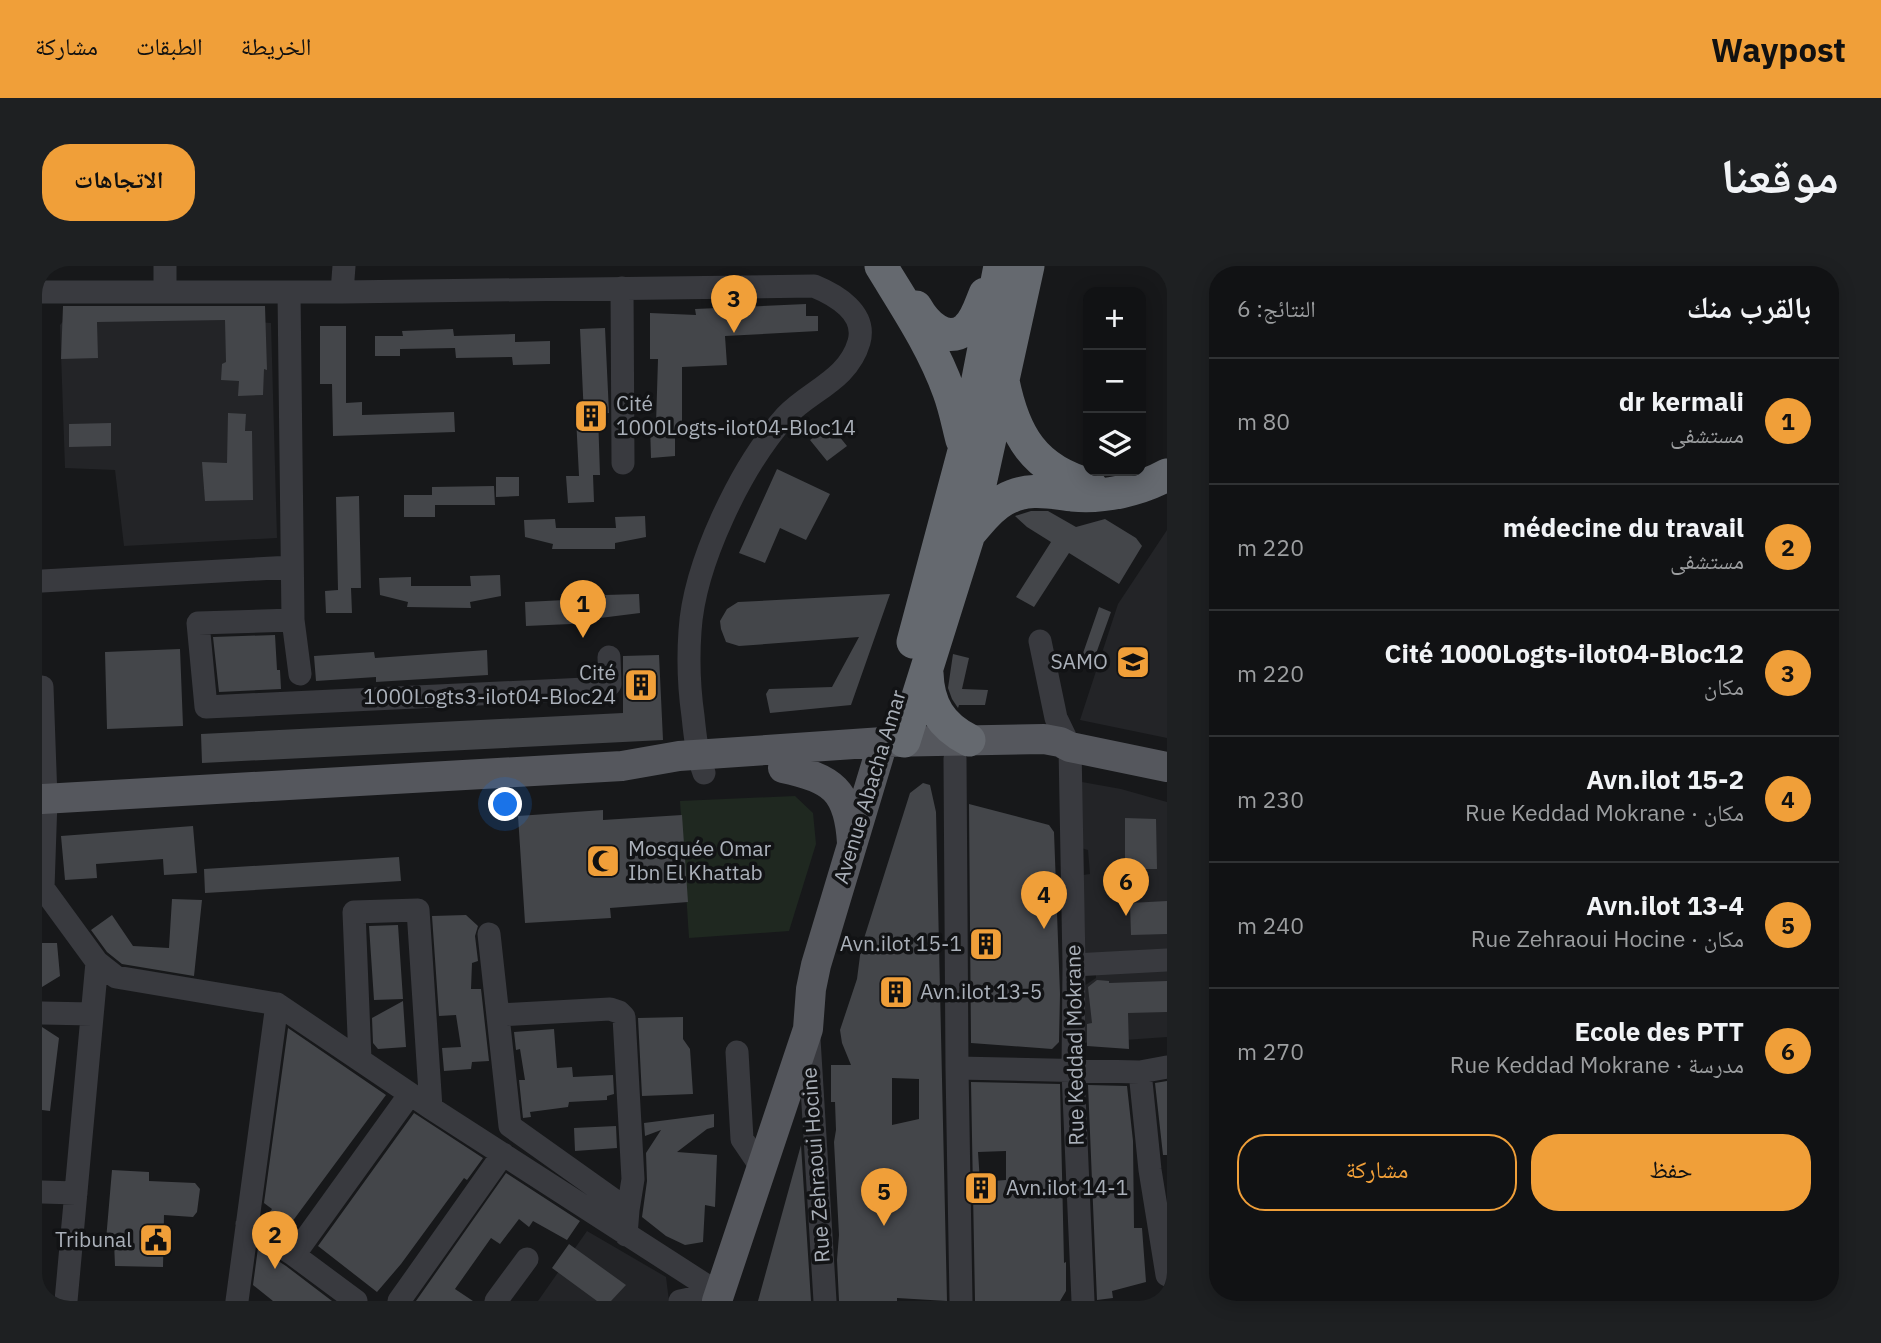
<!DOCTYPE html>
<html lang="ar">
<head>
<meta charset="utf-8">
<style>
  body { margin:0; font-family:"IBM Plex Sans","Noto Naskh Arabic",sans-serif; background:#1e2022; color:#f1f3f6; direction:rtl }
  .controls { position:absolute; right:21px; top:21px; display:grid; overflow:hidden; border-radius:14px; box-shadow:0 4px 18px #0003 }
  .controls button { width:63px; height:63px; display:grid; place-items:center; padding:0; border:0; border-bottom:2px solid #303234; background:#111214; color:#f1f3f6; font:35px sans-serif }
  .you { position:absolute; left:464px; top:539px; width:24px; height:24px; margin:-18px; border:5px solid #fff; border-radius:50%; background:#1a73e8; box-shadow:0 0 0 10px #1a73e833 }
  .badge { display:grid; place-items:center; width:46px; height:46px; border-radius:50%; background:#f09f39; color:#111; font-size:23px; font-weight:700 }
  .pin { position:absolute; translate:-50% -58px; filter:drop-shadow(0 2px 4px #0008) }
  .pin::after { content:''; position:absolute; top:37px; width:24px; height:21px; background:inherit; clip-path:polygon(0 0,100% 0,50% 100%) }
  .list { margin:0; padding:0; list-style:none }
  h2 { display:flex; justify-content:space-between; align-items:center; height:91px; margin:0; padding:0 28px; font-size:30px }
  h2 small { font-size:23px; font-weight:400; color:#9c9ea0 }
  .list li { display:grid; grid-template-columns:46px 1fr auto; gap:21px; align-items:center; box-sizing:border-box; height:126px; padding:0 28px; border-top:2px solid #303234 }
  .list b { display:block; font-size:26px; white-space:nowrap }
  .list p { margin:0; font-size:23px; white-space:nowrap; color:#9c9ea0 }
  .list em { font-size:23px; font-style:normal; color:#9c9ea0 }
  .actions { display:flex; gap:14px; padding:21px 28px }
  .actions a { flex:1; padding:16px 0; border:2px solid #f09f39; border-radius:28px; text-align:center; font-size:24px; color:#f09f39 }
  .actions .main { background:#f09f39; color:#111 }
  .icon { flex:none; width:38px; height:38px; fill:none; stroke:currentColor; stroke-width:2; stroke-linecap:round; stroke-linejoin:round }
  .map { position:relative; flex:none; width:1125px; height:1035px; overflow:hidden; direction:ltr; border-radius:28px }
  header { display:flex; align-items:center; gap:42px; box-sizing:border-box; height:98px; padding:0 35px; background:#f09f39; color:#111 }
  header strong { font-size:33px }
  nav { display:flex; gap:38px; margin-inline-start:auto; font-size:24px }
  .intro { display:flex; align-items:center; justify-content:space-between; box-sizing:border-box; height:168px; padding:0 42px }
  h1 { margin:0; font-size:49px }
  .button { padding:18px 32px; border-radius:28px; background:#f09f39; color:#111; font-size:24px; font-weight:700 }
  main { display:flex; gap:42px; padding:0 42px }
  aside { flex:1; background:#111214; border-radius:28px; box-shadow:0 4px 18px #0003 }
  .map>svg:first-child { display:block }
  .built { fill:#232427 }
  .green { fill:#1f2820 }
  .building { fill:#44464a; fill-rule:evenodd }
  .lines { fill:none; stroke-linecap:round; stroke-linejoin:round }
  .minor { stroke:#393a3f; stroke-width:23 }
  .major { stroke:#55575d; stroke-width:30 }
  .highway { stroke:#65696f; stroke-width:33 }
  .labels { text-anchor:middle; stroke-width:7; stroke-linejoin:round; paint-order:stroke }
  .poi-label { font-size:21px; fill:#aab0b9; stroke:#121315; text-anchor:start }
  .street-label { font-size:21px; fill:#aab0b9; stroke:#121315 }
</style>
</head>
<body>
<header>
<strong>Waypost</strong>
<nav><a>الخريطة</a><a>الطبقات</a><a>مشاركة</a></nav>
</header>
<div class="intro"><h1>موقعنا</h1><a class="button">الاتجاهات</a></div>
<main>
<aside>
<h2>بالقرب منك<small>النتائج: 6</small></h2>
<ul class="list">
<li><span class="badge">1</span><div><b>dr kermali</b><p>مستشفى</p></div><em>80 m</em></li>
<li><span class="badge">2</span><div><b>médecine du travail</b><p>مستشفى</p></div><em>220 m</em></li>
<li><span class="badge">3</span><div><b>Cité 1000Logts-ilot04-Bloc12</b><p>مكان</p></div><em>220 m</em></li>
<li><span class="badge">4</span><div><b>Avn.ilot 15-2</b><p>مكان · Rue Keddad Mokrane</p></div><em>230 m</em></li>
<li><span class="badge">5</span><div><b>Avn.ilot 13-4</b><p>مكان · Rue Zehraoui Hocine</p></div><em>240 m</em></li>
<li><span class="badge">6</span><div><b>Ecole des PTT</b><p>مدرسة · Rue Keddad Mokrane</p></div><em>270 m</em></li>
</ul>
<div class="actions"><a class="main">حفظ</a><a>مشاركة</a></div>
</aside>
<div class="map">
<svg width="1125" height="1035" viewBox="0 0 1125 1035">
  <rect width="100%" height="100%" fill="#17181a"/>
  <!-- built -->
  <path class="built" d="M31,43L229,57L235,272L82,280L73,204L23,202L18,59Z
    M1125,264V472L1038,454L1076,338Z
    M1040,516L1079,523L1125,536V771L1040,777L1042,720L1054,712V693L1043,692L1041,609L1048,608L1046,584L1039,582Z
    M545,965L624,1011L627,1035H496Z"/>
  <!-- green -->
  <path class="green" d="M753,530L771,547L774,578L747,665L647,672L638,535Z"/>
  <!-- building -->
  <path class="building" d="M764,38V50H776V65L683,70L685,99L640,101V160L633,161V190L609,192L608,159L614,158L616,93H608V47L654,49L653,43Z
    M21,40H223L225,104L222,103L221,129L196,130L197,115L179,114L180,98L184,96L183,54L55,56L56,92L19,93Z
    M278,60H304V137L320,136V149L412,146L413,166L291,170L290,118H278Z
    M563,62L567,147L556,148L558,209H551L552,236L526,237L524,210H537L534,151H542L538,63Z
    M411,63L412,70L473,68V76L508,75V98L471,99L470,91L414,92L413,82L358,83V90H333V70H361L360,65Z
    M186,147L204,148L203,165H210L211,234L163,235L160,196L185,197Z
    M69,157V180L27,181V158Z
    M788,159L805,180L785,195L768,174Z
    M735,203L788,228L764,274L738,262L723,297L697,287Z
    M454,211H477V230L454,231Z
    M452,220L453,239H393V251H362V229H390V221Z
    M317,230L319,322H309L310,347H284L283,325L296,324L294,231Z
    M989,245H1006L1034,261L1063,253L1094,272L1100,280L1077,318L1027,287L992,341L974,331L1009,276L985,261L973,250Z
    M603,250L604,271L573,277V283H510L511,278L483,271L482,254L513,253L514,262H574L573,251Z
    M458,309L459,330L428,336L429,342L365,341L366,336L338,329L337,312L369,311V320H429L428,310Z
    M597,328L598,347L550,353L551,357L484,360L483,336L564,332L563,329Z
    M848,328L809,439L728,447L724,428L727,423L790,421L817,371L697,380L684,376L679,363L678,355L685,343L696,336Z
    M1057,341L1069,346L1051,396L1039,393Z
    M233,369L235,404H238L239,423L177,426L171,371Z
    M138,383L141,460L65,463L63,386Z
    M445,384L446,409L334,416V411L274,415L272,390L332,386L333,392Z
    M911,388L927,392L920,423L946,424L943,439H917L916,442L910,433L906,422Z
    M617,389L621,474L160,497L159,468L581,447V390Z
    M881,517L888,519L894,546L905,1035L855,1032V1035H797L795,994L797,969L792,876L794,864L793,836H789V799H809L800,777L798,764L815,713L819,682L868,527ZM850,812L877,813V853L850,859Z
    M927,538L1007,559L1012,566L1018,728L1017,776L1010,783L929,777Z
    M561,544V554L640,549L646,636L568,642L569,652L483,657L476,550Z
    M1083,552L1114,553L1115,603H1083Z
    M151,560L155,607L122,609L121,593L54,598L55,612L23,614L19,570Z
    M357,591L359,615L163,627L162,603Z
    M130,633L160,634L152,710L80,698L65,686L49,664L70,649L91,680L127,682Z
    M1125,635V668L1089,669L1088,637Z
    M424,649L436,660L433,670L436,695L430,697L429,723H439L447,795L430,796L429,803L402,805L400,782L419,781L414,749L397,750L390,650Z
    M356,659L361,733L332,734L327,660Z
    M0,677H15L18,710L0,721Z
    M1055,714L1067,715V717L1125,715V746L1086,747L1087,783L1045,780V758L1050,757L1046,721Z
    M361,735L364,781L336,783L331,777L330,752Z
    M641,751V773L648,783L651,828L600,830L596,752Z
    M0,761L17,772L8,845L0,844Z
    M246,762L344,829L247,960L228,946L230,943L222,937Z
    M512,763L515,802L530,801L531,811L571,809L572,828L565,830V834L527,836L526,841L488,846L489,851L481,852L477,814H483L478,783L474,784L472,766Z
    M1125,815V889H1121L1113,817Z
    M929,816L1018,818L1022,997L1024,996V1025L1018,1035H933ZM964,885V914L938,916L936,886Z
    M1046,819L1085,820L1091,875L1092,962H1100L1104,1016L1070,1025L1071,1032L1055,1034Z
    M372,847L441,892L425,914L422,912L359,998L335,1026L276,980Z
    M672,848V861L665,863L635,886L675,889L673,941L663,939L661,976L643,979L624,970L600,951L605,915L604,887L619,864L603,870L602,857Z
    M574,860L575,882L533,885L532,862Z
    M759,879L769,1035H716Z
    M70,904L107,906V915L153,917L158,923L155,946L151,951L122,949L121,1001L73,1000L72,975L64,974Z
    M464,907L538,955L525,974L491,955L487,961L477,953L458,978L449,972L413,1023L431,1035H374Z
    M527,978L584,1019L569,1035H555L510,1002Z
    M216,982L244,1000L290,1035H231L211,1019Z"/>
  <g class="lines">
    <!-- minor -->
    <path class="minor" d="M123,0V26
      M580,22L581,197
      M0,26H300L772,20C794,29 825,47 817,76C806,114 769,124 744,150C699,200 652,298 648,365C646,393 647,422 651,450C653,470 655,488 662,507
      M247,26L251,354L258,408
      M300,26L302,0
      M0,315L250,301
      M251,354L156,357L164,441L564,422L568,418L567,391
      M998,375L1014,452L1028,481L1032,699L1031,806L1041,1035
      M0,421L4,533L1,622L55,696L74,711L235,738L389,842L676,1027
      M913,493L915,802L919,1035
      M447,668L468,860L586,944L584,969
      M1032,699L1125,694
      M0,747L50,748
      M456,749L568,743L577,746L582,751L591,913L586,944
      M767,773L783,1035
      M695,786L700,873L719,901
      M318,794L312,646L376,644L389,842
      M915,802L1098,806L1125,801
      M1098,806L1108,904L1125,1009
      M0,926L34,927
      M205,958L252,989L314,1035
      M252,989L368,828
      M24,1035L55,696
      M195,1035L235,738
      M357,1035L461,888
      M454,1035L485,993
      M638,1035L676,1027"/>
    <!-- major -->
    <path class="major" d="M741,502C790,512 807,524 810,577
      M0,533L580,500L637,490L841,476L1002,473L1018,476L1028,481L1125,501
      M675,1035L766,763L769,723L774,699L841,476"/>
    <!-- highway -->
    <path class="highway" d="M839,0C864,41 891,81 907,126C913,142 916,159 920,174
      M874,41C883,57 903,79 924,63C934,55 938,40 943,28
      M961,115C972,169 992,204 1048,219
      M927,268C938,256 947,242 962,234C985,221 1006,226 1030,229C1062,232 1098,224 1125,209
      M871,376L922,185L958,0
      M885,407C886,439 899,460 927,474
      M862,475L927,268L986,0"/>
  </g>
  <!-- icons -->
  <defs>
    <g id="building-square" transform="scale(1.75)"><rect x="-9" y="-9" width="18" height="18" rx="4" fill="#f09f39" stroke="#121315"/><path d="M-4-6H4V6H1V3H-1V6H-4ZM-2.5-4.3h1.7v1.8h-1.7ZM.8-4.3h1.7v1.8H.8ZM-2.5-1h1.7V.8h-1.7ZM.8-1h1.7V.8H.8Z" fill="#111"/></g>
    <g id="university-square" transform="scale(1.75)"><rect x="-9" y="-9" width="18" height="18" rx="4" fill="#f09f39" stroke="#121315"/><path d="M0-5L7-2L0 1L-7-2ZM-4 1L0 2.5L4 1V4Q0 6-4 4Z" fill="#111"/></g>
    <g id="mosque-square" transform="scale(1.75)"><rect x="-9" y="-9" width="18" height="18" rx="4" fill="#f09f39" stroke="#121315"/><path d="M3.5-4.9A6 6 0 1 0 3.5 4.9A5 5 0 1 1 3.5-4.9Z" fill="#111"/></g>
    <g id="civic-square" transform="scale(1.75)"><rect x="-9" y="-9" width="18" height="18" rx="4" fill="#f09f39" stroke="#121315"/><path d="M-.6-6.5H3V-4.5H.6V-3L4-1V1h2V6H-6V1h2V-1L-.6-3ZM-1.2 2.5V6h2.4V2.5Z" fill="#111"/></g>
  </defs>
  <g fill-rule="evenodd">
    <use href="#building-square" x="549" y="150"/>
    <use href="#university-square" x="1091" y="396"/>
    <use href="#building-square" x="599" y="419"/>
    <use href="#mosque-square" x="561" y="595"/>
    <use href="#building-square" x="944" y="678"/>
    <use href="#building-square" x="854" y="726"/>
    <use href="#building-square" x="939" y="922"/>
    <use href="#civic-square" x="114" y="974"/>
  </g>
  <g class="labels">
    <!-- poi labels -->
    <g class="poi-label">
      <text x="574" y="145">Cité<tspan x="574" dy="24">1000Logts-ilot04-Bloc14</tspan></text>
      <text x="1066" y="403" text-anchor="end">SAMO</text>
      <text x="574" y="414" text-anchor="end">Cité<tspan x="574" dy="24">1000Logts3-ilot04-Bloc24</tspan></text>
      <text x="586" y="590">Mosquée Omar<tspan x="586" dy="24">Ibn El Khattab</tspan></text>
      <text x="920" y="685" text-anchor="end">Avn.ilot 15-1</text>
      <text x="878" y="733">Avn.ilot 13-5</text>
      <text x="964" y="929">Avn.ilot 14-1</text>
      <text x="90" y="981" text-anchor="end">Tribunal</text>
    </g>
    <!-- street labels -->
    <g class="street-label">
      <text transform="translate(828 521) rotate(-73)" y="7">Avenue Abacha Amar</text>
      <text transform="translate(1033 779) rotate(-91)" y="7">Rue Keddad Mokrane</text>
      <text transform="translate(774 899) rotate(-94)" y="7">Rue Zehraoui Hocine</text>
    </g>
  </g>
</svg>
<div class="controls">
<button>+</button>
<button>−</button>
<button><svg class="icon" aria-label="layers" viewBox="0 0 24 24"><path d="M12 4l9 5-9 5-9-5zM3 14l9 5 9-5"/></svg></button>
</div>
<div class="you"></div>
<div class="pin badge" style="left:541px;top:372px">1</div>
<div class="pin badge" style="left:233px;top:1003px">2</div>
<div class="pin badge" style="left:692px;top:67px">3</div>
<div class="pin badge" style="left:1002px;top:663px">4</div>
<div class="pin badge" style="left:842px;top:960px">5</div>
<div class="pin badge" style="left:1084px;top:650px">6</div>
</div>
</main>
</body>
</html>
